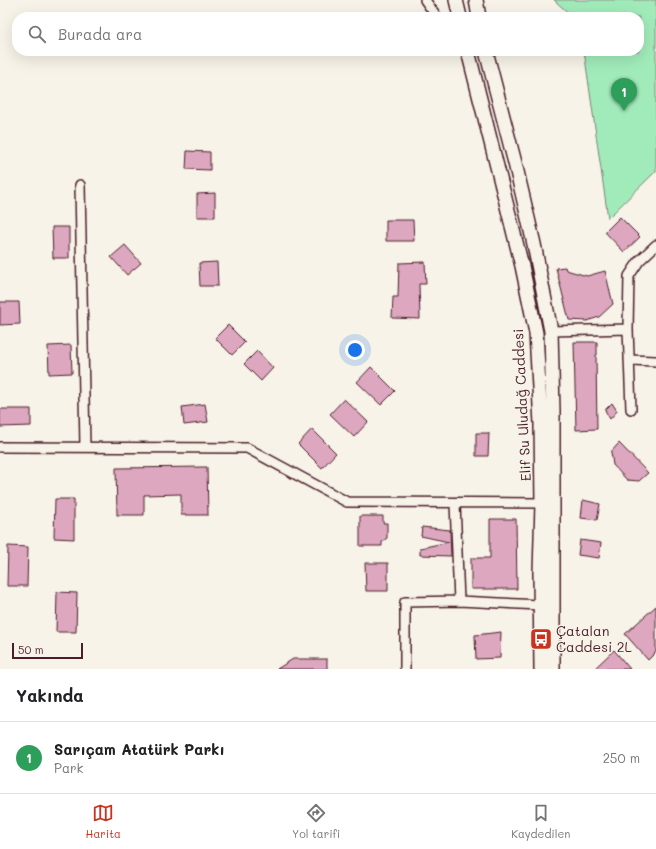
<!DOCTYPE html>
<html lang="tr">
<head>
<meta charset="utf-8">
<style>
  body { margin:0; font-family:Mali,sans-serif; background:#f2f2f2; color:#202124 }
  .scale { position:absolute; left:12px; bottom:10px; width:71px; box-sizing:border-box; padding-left:4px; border:2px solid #4a1f2b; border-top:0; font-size:11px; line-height:14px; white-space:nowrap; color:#4a1f2b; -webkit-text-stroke:3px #f7f3e8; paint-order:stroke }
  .you { position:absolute; left:355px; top:350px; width:14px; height:14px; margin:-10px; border:3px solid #fff; border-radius:50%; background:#1a73e8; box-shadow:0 0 0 6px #1a73e833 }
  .badge { display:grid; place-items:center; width:26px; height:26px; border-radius:50%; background:#c8321e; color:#fff; font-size:13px; font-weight:700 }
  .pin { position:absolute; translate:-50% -33px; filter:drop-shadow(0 1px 2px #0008) }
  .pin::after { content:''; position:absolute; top:21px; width:14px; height:12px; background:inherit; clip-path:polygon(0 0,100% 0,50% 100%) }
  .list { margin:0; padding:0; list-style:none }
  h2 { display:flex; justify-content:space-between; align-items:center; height:52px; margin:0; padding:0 16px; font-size:17px }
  h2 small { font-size:13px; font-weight:400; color:#757577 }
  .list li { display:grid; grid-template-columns:26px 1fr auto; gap:12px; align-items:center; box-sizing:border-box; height:72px; padding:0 16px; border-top:1px solid #e0e0e0 }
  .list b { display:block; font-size:15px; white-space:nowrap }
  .list p { margin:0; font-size:13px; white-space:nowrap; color:#757577 }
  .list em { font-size:13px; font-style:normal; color:#757577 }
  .icon { flex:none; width:22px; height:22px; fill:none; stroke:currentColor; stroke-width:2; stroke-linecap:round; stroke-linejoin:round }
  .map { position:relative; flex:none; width:656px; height:669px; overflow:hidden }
  .search { position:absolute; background:#fff; box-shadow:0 4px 16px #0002; left:12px; right:12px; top:12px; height:44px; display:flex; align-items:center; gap:10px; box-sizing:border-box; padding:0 14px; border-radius:16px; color:#757577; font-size:15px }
  .sheet { height:124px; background:#fff }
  nav { display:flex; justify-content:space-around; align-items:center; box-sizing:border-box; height:56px; border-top:1px solid #e0e0e0; background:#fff; font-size:11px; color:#757577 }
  nav a { display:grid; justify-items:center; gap:2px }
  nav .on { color:#c8321e }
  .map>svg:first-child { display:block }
  .green { fill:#a1ebba; stroke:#768572 }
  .building { fill:#dda7bf; stroke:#4a1f2b }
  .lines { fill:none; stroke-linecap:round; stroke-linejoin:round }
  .minor-casing { stroke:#4a1f2b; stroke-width:12 }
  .secondary-casing { stroke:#4a1f2b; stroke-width:16 }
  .minor { stroke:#f7f3e8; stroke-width:9 }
  .secondary { stroke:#f7f3e8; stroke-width:13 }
  .labels { text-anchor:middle; stroke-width:3; stroke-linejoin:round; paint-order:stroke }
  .street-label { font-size:14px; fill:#4a1f2b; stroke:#f7f3e8 }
  .poi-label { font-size:14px; fill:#4a1f2b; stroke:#f7f3e8; text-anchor:start }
</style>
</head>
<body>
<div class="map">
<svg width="656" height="669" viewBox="0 0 656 669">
  <rect width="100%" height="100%" fill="#f7f3e8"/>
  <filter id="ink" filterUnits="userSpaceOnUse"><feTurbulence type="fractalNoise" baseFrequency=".025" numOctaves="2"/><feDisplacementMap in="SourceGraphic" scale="8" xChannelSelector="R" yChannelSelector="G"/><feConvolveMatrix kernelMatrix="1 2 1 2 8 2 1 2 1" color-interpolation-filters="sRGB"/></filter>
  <g filter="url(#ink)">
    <!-- green -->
    <path class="green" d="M554,0H656V171L608,218L584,51H639V17H573Z"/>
    <!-- building -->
    <path class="building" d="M187,151L210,152V170L186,169Z
      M215,193V217H197V194Z
      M620,217L640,237L624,252L605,232Z
      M386,220H413L414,241H386Z
      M52,227H69V258H53Z
      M125,245L141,263L127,275L111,257Z
      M217,262L218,286H200L199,263Z
      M425,262L426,284H419L420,319L392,318L393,297H398L399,263Z
      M565,267L566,270L587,276L605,271L613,304L599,317L587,321L569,320L556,268Z
      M0,302H19L20,324L0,325Z
      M228,325L245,342L232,355L215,338Z
      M574,342H597V355H596L597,429L576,430Z
      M71,345L72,373L49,374L48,346Z
      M257,351L273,368L261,381L244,364Z
      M371,367L395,391L381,405L357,382Z
      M344,399L368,422L354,437L330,414Z
      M612,403L617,411L610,419L605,410Z
      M205,404L208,422L184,425L182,407Z
      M0,409H31V426L0,427Z
      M312,429L336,453L322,468L298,444Z
      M476,433H489L488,456H476Z
      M619,443L648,473L639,481L627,480L613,465L611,452Z
      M207,467L208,515H181V494L144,495V515H117L116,468Z
      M55,499H74V539L54,538Z
      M583,500L600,504L597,520L581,518Z
      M360,516H383V523H387V538L382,542V546H360Z
      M490,519H516L517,589H471V558H490Z
      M422,527L450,530L451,556L420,555V548L449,542L421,536Z
      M580,540L601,543L599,558L578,555Z
      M8,546L28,547L27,586H7Z
      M365,563H388V591H366Z
      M57,592L77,593L76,632H56Z
      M656,606V652L648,660L625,634Z
      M501,632L500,658L476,659L475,635Z
      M614,650L630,669H594Z
      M293,659H327V669H277Z"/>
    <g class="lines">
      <!-- minor casing -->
      <g class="minor-casing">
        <path id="minor" d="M425,0L437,17
          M80,185L85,447
          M628,329L631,409
          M551,331L628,329L629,276L639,261L656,245
          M629,360L656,361
          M0,447L247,448L347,502L542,503
          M455,503L459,601
          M405,669V602L459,601L540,605"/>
      </g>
      <!-- secondary casing -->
      <g class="secondary-casing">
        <path id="secondary" d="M456,0L460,17
          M476,0L479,17
          M468,51L522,266L536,333L541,424L542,503L540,573L541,669
          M486,51L515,163L534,244L551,331L553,411V669"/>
      </g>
      <!-- minor -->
      <use href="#minor" class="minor"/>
      <!-- secondary -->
      <use href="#secondary" class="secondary"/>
    </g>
  </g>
  <!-- icons -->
  <defs>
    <g id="bus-square" transform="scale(1.15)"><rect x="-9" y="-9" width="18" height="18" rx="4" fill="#c8321e" stroke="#f7f3e8"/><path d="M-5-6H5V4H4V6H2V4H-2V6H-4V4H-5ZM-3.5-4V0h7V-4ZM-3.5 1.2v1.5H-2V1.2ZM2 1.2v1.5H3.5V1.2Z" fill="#fff"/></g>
  </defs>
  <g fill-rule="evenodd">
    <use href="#bus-square" x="541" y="639"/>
  </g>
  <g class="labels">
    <!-- street labels -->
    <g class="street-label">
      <text transform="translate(522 405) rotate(-93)" y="5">Elif Su Uludağ Caddesi</text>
    </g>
    <!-- poi labels -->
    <g class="poi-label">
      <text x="556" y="636">Çatalan<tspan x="556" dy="16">Caddesi 2L</tspan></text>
    </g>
  </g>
</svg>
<div class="scale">50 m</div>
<div class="you"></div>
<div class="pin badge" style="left:624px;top:111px;background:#2e9e5b">1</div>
<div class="search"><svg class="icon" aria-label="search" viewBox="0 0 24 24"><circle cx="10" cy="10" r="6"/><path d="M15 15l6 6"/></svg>Burada ara</div>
</div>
<section class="sheet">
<h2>Yakında<small></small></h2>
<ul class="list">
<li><span class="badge" style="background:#2e9e5b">1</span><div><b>Sarıçam Atatürk Parkı</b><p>Park</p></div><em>250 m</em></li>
</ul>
</section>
<nav>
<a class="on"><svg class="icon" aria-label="map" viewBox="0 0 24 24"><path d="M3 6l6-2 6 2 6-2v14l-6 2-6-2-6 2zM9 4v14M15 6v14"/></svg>Harita</a>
<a><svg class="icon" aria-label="directions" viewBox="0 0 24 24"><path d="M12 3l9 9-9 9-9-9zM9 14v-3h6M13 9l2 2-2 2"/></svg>Yol tarifi</a>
<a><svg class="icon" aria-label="saved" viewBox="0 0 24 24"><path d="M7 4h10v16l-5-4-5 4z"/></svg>Kaydedilen</a>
</nav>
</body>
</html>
